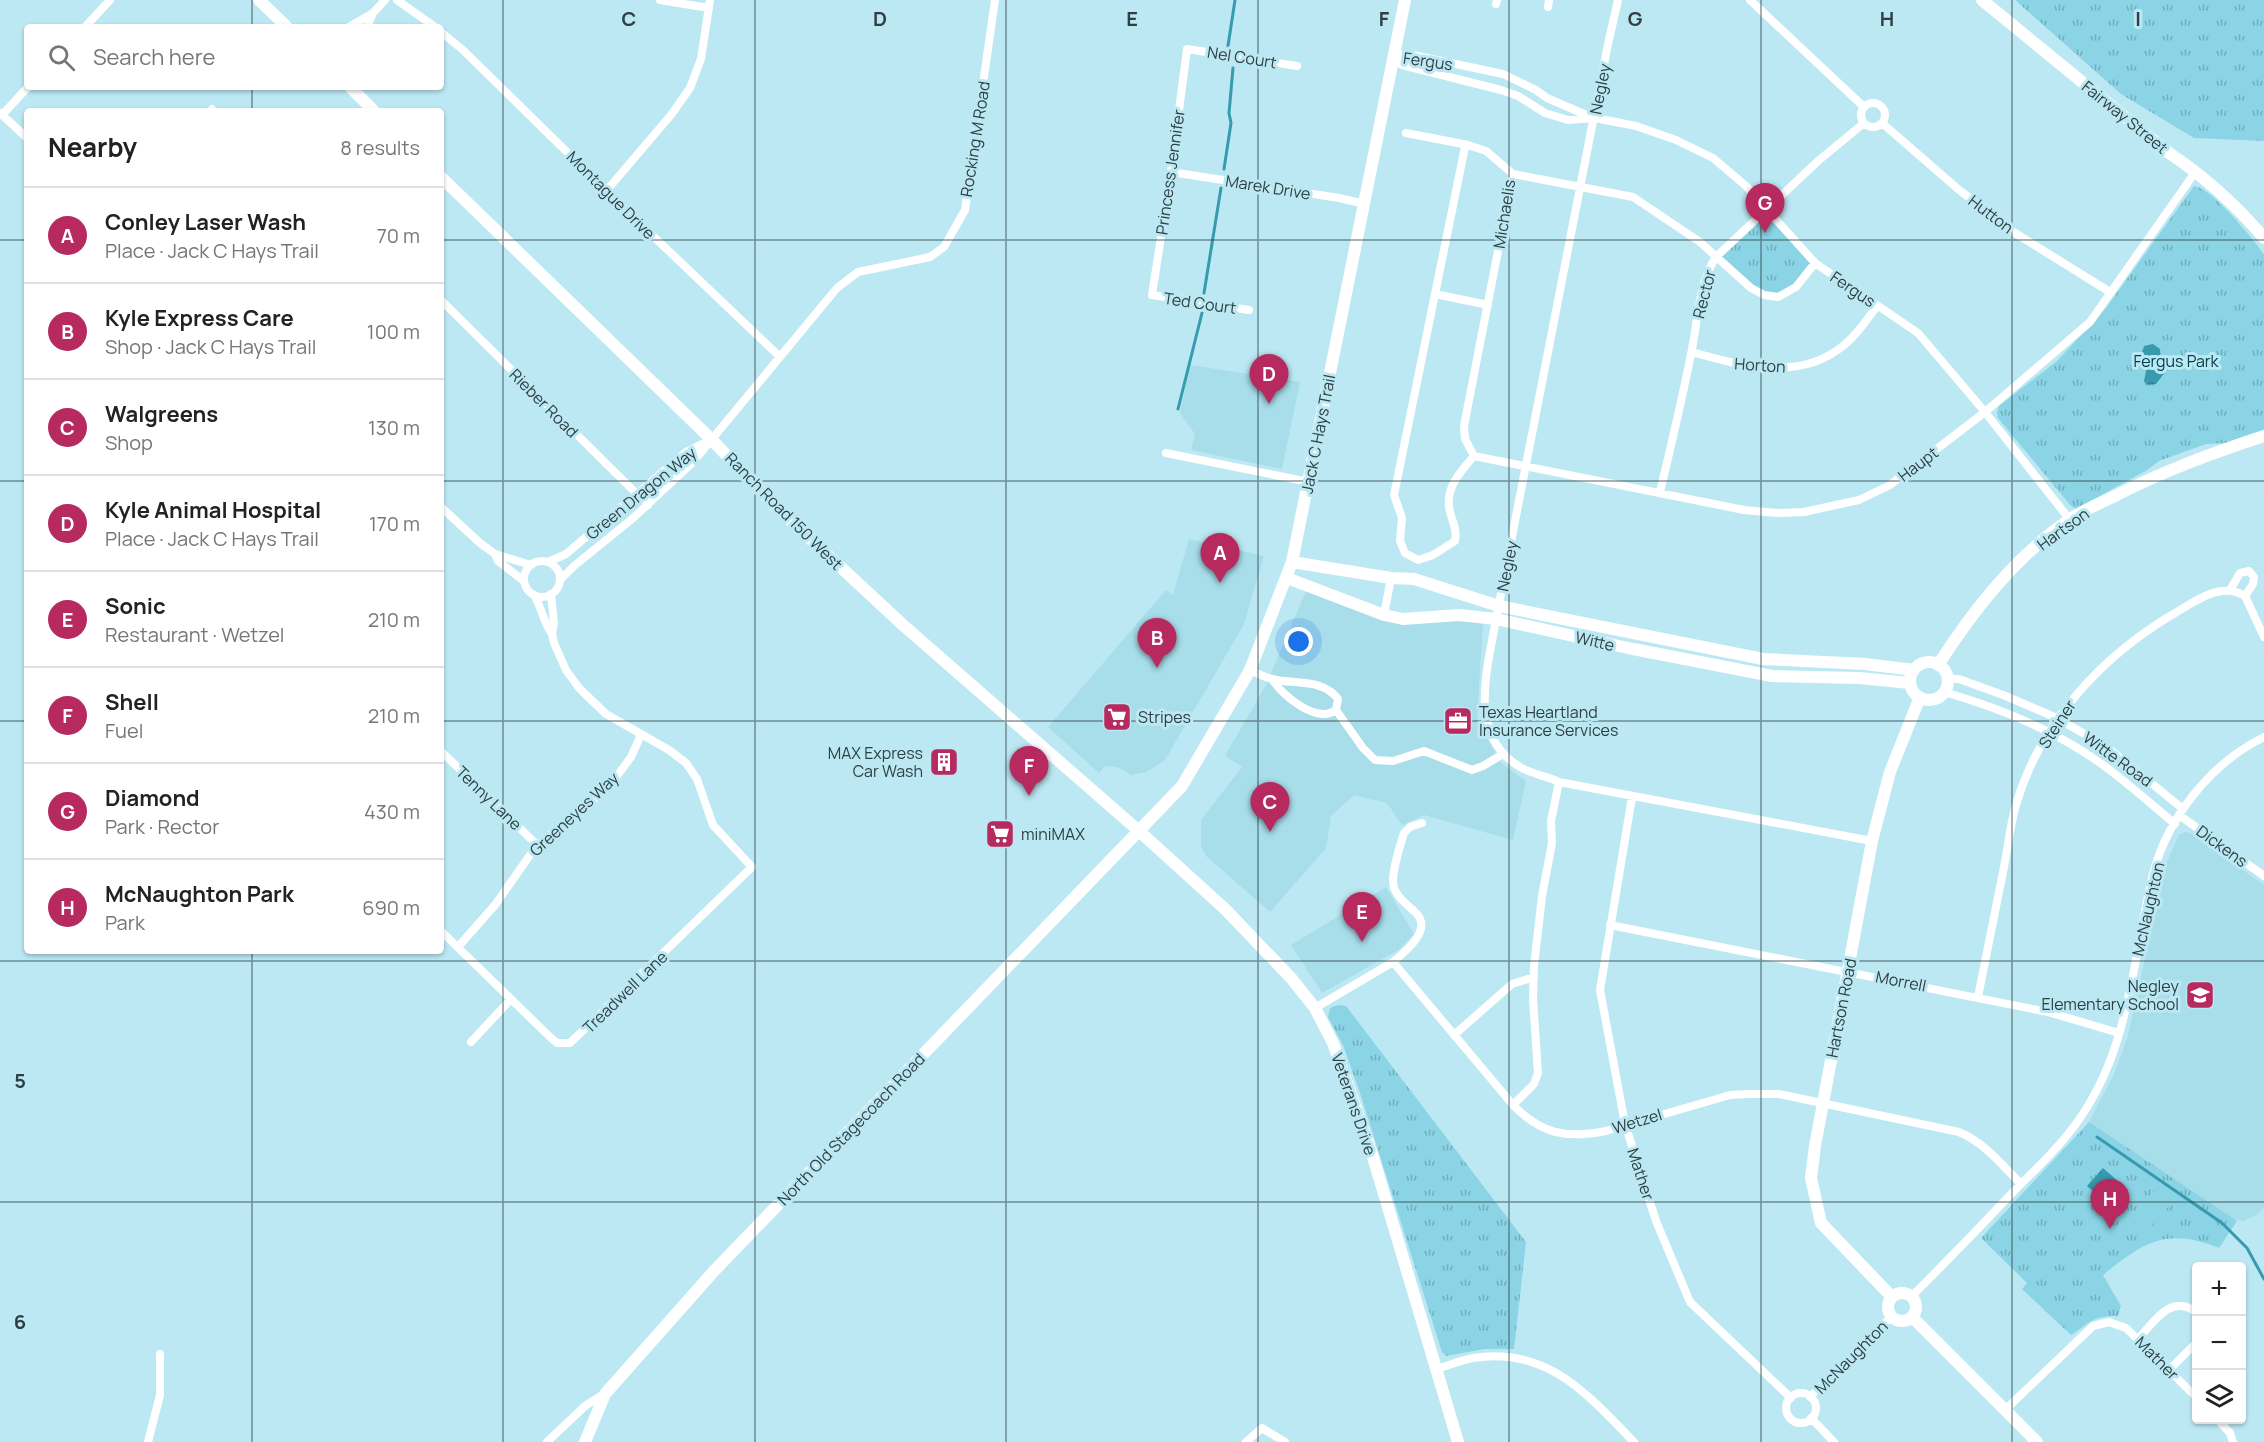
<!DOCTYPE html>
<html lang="en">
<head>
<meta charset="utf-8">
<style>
  body { margin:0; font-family:Manrope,sans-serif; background:#f2f2f2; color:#222 }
  .controls { position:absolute; right:18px; bottom:18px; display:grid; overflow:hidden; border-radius:6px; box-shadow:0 2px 4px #0004 }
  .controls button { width:54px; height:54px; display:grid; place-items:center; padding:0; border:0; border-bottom:2px solid #e0e0e0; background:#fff; color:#222; font:30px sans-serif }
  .you { position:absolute; left:1299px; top:642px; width:21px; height:21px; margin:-15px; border:4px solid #fff; border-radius:50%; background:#1a73e8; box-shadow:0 0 0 9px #1a73e833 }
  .badge { display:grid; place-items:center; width:39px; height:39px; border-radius:50%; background:#b72a5f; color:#fff; font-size:20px; font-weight:700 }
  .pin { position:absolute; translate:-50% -50px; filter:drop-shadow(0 2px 3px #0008) }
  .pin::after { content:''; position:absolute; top:32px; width:21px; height:18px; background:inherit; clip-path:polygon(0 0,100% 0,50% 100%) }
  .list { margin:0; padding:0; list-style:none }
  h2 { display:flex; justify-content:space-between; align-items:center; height:78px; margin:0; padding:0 24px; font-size:26px }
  h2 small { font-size:20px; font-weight:400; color:#767676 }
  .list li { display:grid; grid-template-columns:39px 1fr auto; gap:18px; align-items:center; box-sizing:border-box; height:96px; padding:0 24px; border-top:2px solid #e0e0e0 }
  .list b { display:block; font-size:22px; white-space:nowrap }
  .list p { margin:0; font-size:20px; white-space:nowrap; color:#767676 }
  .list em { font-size:20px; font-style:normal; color:#767676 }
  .icon { flex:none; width:33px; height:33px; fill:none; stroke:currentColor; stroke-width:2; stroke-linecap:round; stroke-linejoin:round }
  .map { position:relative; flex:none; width:2264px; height:1442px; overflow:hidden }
  .search { position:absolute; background:#fff; box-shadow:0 2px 4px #0004; left:24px; top:24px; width:420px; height:66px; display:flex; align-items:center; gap:15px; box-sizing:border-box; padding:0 21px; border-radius:6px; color:#767676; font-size:22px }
  .panel { position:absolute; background:#fff; box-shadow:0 2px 4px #0004; left:24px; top:108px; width:420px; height:846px; border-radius:6px }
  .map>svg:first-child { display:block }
  .built { fill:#a8ddea }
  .grass { fill:url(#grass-tufts) }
  .garden { fill:#8ad4e5 }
  .water { fill:url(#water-ripples) }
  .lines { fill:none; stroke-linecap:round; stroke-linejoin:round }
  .stream { stroke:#379aae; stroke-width:3 }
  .street { stroke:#fff; stroke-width:8 }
  .secondary { stroke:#fff; stroke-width:12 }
  .grid { fill:none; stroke:#2e4044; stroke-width:1.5; stroke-opacity:0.55 }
  .labels { text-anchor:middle; stroke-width:6; stroke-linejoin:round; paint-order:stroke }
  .street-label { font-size:16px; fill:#2e4044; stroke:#bce8f3 }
  .park-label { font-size:16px; fill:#01404b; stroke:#bce8f3 }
  .poi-label { font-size:16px; fill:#2e4044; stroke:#bce8f3; text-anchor:start }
  .grid-label { font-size:20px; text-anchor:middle; font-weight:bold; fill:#2e4044; stroke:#bce8f3; stroke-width:6; stroke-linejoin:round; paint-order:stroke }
</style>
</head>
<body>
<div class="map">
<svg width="2264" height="1442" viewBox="0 0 2264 1442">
  <defs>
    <pattern id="grass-tufts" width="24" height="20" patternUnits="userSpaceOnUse" patternTransform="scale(1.5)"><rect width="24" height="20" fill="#8ad4e5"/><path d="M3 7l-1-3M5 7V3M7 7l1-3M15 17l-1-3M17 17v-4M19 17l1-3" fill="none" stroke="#71adbb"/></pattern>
    <pattern id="water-ripples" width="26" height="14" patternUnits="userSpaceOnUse" patternTransform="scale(1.5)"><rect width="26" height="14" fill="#379aae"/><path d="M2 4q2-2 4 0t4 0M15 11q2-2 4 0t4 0" fill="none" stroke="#2f7f8f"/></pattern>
  </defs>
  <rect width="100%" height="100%" fill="#bce8f3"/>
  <!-- built -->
  <path class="built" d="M1190,365L1300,382L1282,469L1191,450L1195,434L1180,413Z
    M1189,539L1264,556L1244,624L1165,760L1146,772L1131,775L1120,768L1110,766L1104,767L1099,773L1048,727L1166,590L1173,595Z
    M1306,591L1381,619H1463L1483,622L1477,721L1501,763L1526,781L1513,840L1424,815L1402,825L1387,803L1354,795L1331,816L1326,848L1270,912L1206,856L1201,847V820L1242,767L1225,756L1266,685Z
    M2185,832L2191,833L2264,885V1207L2258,1214L2244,1221L2232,1219L2089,1122L2114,1074L2128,1036L2165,866L2179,835Z
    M1386,887L1414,934L1398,950L1322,993L1291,945Z"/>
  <!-- grass -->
  <path class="grass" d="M2015,0H2264V141L2194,138L2121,94Z
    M2194,186C2212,188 2252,238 2264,254V431L2227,443L2206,444L2159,461L2147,470L2076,509L2071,506L1998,418L1997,412L1999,406L2057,361L2106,308Z
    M1767,210L1814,263C1808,270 1803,279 1796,285C1770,311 1739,274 1718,257Z
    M1338,1005L1346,1006L1526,1242L1514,1349H1484L1446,1356L1442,1352L1360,1093L1343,1045L1328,1017L1330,1008Z
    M2089,1122L2237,1221L2219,1248C2166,1227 2144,1242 2103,1275L2121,1306L2118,1316C2090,1316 2092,1322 2071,1335L2022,1289L2027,1283L1981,1238Z"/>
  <!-- garden -->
  <path class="garden" d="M2154,1191L2170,1205L2144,1234L2128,1220Z"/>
  <!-- water -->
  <path class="water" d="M2153,344L2160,349L2161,361L2166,371L2156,384L2148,385L2144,381L2146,371L2142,352L2144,346Z
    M2103,1168L2128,1190L2116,1203L2099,1188L2094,1192L2087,1186Z"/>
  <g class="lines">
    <!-- stream -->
    <path class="stream" d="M1228,46L1235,0
      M1224,169L1231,123L1229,113L1233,68
      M1204,293L1221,188
      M1178,409L1202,313
      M2097,1137L2222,1223L2247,1248L2264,1279"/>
    <!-- street -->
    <path class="street" d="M397,0L435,27
      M660,0L709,8
      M1618,0L1608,44L1496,619C1488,668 1466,735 1520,767C1531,774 1547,776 1559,782L1872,841
      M1750,0L1864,107
      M1496,4L1497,0
      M1548,7L1549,0
      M85,27L110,0
      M349,27L373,13
      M367,27L373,13L385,0
      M441,32L463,50L631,215L780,357
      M1394,56L1402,65L1501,90L1518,96L1545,113L1568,120L1595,118L1636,126L1676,140L1713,158L1746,186L1815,263L1918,333L1985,412L2070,520
      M1394,56L1408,54L1503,74L1536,90L1547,98L1591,117
      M1861 115a12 12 0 1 1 24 0a12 12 0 1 1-24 0Z
      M210,111L212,109
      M0,113L27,138
      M2,115L28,87
      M1882,123L1958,189L2015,233L2110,292
      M1406,133L1468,145
      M1468,145L1486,151L1513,174L1464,426L1465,439L1474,456C1460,472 1444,489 1450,512C1453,523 1457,530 1455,541L1433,555L1418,560L1405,553L1400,541L1402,518L1394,495L1465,147Z
      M1171,172L1339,198L1365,204
      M1513,174L1633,197L1700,242L1751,288L1764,295L1778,297L1796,287L1815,263
      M607,190L671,115L690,88L701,59L710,0
      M1435,294L1488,305
      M441,300L648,505
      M1249,310L1152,295L1171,172L1187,49L1297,66
      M1692,352C1741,366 1801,382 1844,345C1857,335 1867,319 1877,306
      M1166,453L1309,482
      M1474,456L1744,510L1777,513L1804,512L1859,500L1890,485L1985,412L2090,322L2196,171
      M1660,492C1671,446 1682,400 1691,354C1698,322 1698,284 1716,257L1818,161L1864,123
      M441,507L480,543L495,554L531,565
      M495,554L498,561L524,581
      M524 579a18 18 0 1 1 36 0a18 18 0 1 1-36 0Z
      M548,562L566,554L686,452L708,441
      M560,580L574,566L632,519L693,462L837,288L858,272L930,257L944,247L965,210L995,0
      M2230,590L2240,573L2249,571L2254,577L2253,584L2245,596
      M534,595C542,608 543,622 552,634
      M1384,615L1391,578
      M1250,670C1257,673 1264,677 1272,679C1295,685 1322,678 1338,699L1336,710L1363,748L1375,760L1393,761L1424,751L1472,770L1483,766L1503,754
      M1272,679C1282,696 1317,724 1336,710
      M1947,679H1959L2003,695L2057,718L2107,747L2183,809
      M1944,692C2000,708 2055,730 2103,765C2128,783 2151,804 2175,824
      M441,751L537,845
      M1632,797L1600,990L1625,1124L1656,1221L1690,1302L1791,1398
      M2179,815L2264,876
      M1610,925L2048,1012L2119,1033
      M441,931L550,1037L557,1043H570L752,867L713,825L697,779L686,763L669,750L606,714L579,688L566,670L554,643L552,634L554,623L551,594
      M458,947L495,905L537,845L602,793L617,776L631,757L641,735
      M1393,962C1405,952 1433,930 1416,913C1408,905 1398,899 1394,888C1390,875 1400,846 1404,833L1410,827L1422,823
      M1978,997C1987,954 1995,910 2004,867C2008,847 2010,825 2016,805C2040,722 2102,656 2175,613C2196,601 2221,581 2245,596L2264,637
      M1315,1008L1393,962L1513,1105C1541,1134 1566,1139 1606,1131L1730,1095L1749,1094H1779L1959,1132C1985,1143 2002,1165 2021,1184
      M1454,1035L1512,984L1534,977
      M471,1042L511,999
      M1513,1105L1534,1084L1538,1073L1533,999L1534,966L1542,896L1552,843L1551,821L1559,782
      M1911,1297C1946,1262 1981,1226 2015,1190C2042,1163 2070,1137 2089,1104C2131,1035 2134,951 2153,874C2168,817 2211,763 2264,737
      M2138,1339C2154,1322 2171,1293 2196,1312
      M1437,1369C1448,1366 1461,1360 1473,1358C1547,1346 1587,1394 1634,1442
      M2169,1370L2196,1343
      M1786 1408a15 15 0 1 1 30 0a15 15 0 1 1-30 0Z
      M1810,1397L1891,1317
      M2005,1410L2093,1326L2109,1322L2126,1328L2196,1397
      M1811,1418L1834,1442
      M2218,1420L2230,1433L2233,1442
      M148,1442L160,1395V1354
      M547,1442L585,1406L604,1394
      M1246,1442L1262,1428L1285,1442"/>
    <!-- secondary -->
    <path class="secondary" d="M259,0L287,27
      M1982,0L2169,153C2205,177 2236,205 2264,238
      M350,87L374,111
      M441,177L711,439L777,508L903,625L1139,831L1225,909L1291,978L1315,1008L1333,1043L1373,1157L1458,1442
      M1292,562L1391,578L1414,579L1499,606L1763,659L1865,664L1914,670
      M1287,578L1384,615L1403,619L1459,615L1496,619L1628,648L1772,676L1859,678L1910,683
      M1910 681a19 19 0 1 1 38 0a19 19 0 1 1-38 0Z
      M1938,665C1974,609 2015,557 2070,519C2084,510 2100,503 2115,496C2163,471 2213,453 2264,436
      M1888 1307a14 14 0 1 1 28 0a14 14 0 1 1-28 0Z
      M1892,1297L1821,1223L1811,1178L1815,1146L1872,841L1890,772L1920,697
      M1912,1317L2037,1442
      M585,1442L605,1394L714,1271L1182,786L1250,670L1292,562L1405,0"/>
  </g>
  <!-- grid -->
  <path class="grid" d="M252,0V27M503,0V1442M755,0V1442M1006,0V1442M1258,0V1442M1509,0V1442M1761,0V1442M2012,0V1442M252,87V111M0,240H27M441,240H2264M0,481H27M441,481H2264M0,721H27M441,721H2264M252,951V1442M0,961H2264M0,1202H2264"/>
  <!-- icons -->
  <defs>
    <g id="supermarket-square" transform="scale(1.5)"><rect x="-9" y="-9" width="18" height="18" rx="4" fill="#b72a5f" stroke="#bce8f3"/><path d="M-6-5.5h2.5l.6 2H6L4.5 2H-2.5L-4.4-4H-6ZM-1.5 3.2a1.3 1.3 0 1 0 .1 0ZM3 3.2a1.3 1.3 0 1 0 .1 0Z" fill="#fff"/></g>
    <g id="office-square" transform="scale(1.5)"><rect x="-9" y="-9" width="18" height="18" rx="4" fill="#b72a5f" stroke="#bce8f3"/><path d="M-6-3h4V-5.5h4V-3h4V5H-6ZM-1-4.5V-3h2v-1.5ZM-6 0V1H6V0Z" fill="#fff"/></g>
    <g id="building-square" transform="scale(1.5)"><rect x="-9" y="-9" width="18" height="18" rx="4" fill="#b72a5f" stroke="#bce8f3"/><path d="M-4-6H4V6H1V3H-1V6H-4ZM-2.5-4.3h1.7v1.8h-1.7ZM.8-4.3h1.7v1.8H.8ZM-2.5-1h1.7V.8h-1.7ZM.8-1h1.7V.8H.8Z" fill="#fff"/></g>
    <g id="school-square" transform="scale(1.5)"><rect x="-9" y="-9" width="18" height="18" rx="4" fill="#b72a5f" stroke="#bce8f3"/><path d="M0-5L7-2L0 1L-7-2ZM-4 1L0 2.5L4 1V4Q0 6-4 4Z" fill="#fff"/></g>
  </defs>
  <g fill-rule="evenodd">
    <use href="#supermarket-square" x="1117" y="717"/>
    <use href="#office-square" x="1458" y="721"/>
    <use href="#building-square" x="944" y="762"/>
    <use href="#supermarket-square" x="1000" y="834"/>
    <use href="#school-square" x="2200" y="995"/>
  </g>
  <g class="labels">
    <!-- street labels -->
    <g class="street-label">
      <text transform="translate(1242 57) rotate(9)" y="6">Nel Court</text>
      <text transform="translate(1428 61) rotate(8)" y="6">Fergus</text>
      <text transform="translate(1600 89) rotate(-79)" y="6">Negley</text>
      <text transform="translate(2125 117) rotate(39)" y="6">Fairway Street</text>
      <text transform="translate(975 139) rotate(-81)" y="6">Rocking M Road</text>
      <text transform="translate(1170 172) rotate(-82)" y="6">Princess Jennifer</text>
      <text transform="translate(1268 187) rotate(9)" y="6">Marek Drive</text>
      <text transform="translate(611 195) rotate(45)" y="6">Montague Drive</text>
      <text transform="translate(1504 214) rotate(-81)" y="6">Michaelis</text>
      <text transform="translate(1991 214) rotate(37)" y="6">Hutton</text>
      <text transform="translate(1853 289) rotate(34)" y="6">Fergus</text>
      <text transform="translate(1704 294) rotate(-76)" y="6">Rector</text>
      <text transform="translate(1200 303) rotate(8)" y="6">Ted Court</text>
      <text transform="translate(1760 365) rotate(4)" y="6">Horton</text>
      <text transform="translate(544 403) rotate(45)" y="6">Rieber Road</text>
      <text transform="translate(1318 434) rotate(-79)" y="6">Jack C Hays Trail</text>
      <text transform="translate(1918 464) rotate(-37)" y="6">Haupt</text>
      <text transform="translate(641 493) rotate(-39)" y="6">Green Dragon Way</text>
      <text transform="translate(784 511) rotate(45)" y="6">Ranch Road 150 West</text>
      <text transform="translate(2063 529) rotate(-36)" y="6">Hartson</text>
      <text transform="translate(1507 566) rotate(-79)" y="6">Negley</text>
      <text transform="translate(1595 641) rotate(13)" y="6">Witte</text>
      <text transform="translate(2057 724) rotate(-57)" y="6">Steiner</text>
      <text transform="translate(2118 759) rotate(36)" y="6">Witte Road</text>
      <text transform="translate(489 798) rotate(44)" y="6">Tenny Lane</text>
      <text transform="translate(574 814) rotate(-43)" y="6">Greeneyes Way</text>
      <text transform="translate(2222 846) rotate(36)" y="6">Dickens</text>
      <text transform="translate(2148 909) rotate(-77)" y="6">McNaughton</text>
      <text transform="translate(1901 981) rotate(11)" y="6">Morrell</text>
      <text transform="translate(625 992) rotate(-44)" y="6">Treadwell Lane</text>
      <text transform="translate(1841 1008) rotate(-79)" y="6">Hartson Road</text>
      <text transform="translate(1354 1104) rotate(71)" y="6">Veterans Drive</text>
      <text transform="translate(1637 1121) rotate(-17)" y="6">Wetzel</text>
      <text transform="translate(851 1129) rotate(-46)" y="6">North Old Stagecoach Road</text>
      <text transform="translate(1641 1174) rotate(72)" y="6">Mather</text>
      <text transform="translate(1851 1357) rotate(-45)" y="6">McNaughton</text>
      <text transform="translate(2157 1358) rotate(45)" y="6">Mather</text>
    </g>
    <!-- park labels -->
    <g class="park-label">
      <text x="2176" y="367">Fergus Park</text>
    </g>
    <!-- poi labels -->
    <g class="poi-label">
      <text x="1479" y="718">Texas Heartland<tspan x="1479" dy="18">Insurance Services</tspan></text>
      <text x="1138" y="723">Stripes</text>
      <text x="923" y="759" text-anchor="end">MAX Express<tspan x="923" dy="18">Car Wash</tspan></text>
      <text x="1021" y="840">miniMAX</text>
      <text x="2179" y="992" text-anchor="end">Negley<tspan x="2179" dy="18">Elementary School</tspan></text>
    </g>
  </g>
  <g class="grid-label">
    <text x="629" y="26">C</text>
    <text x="880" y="26">D</text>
    <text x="1132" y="26">E</text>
    <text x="1384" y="26">F</text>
    <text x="1635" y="26">G</text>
    <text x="1887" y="26">H</text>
    <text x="2138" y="26">I</text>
    <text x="20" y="1088">5</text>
    <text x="20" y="1329">6</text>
  </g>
</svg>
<div class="controls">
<button>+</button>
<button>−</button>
<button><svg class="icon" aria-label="layers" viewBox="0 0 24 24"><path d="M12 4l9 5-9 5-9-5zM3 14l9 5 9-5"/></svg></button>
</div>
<div class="you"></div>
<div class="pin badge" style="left:1220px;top:583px">A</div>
<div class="pin badge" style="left:1157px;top:668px">B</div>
<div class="pin badge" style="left:1270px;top:832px">C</div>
<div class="pin badge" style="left:1269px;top:404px">D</div>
<div class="pin badge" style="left:1362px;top:942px">E</div>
<div class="pin badge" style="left:1029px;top:796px">F</div>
<div class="pin badge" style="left:1765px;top:233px">G</div>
<div class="pin badge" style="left:2110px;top:1229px">H</div>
<div class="search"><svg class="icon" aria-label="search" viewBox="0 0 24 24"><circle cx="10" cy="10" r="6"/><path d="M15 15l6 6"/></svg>Search here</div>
<section class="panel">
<h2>Nearby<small>8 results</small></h2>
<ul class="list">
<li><span class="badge">A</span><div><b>Conley Laser Wash</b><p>Place · Jack C Hays Trail</p></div><em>70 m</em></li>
<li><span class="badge">B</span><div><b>Kyle Express Care</b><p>Shop · Jack C Hays Trail</p></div><em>100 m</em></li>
<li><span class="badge">C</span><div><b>Walgreens</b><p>Shop</p></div><em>130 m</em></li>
<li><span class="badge">D</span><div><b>Kyle Animal Hospital</b><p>Place · Jack C Hays Trail</p></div><em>170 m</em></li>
<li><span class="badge">E</span><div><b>Sonic</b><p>Restaurant · Wetzel</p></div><em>210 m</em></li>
<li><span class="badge">F</span><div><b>Shell</b><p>Fuel</p></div><em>210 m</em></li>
<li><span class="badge">G</span><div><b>Diamond</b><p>Park · Rector</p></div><em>430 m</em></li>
<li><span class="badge">H</span><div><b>McNaughton Park</b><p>Park</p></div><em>690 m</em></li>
</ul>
</section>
</div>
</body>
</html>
